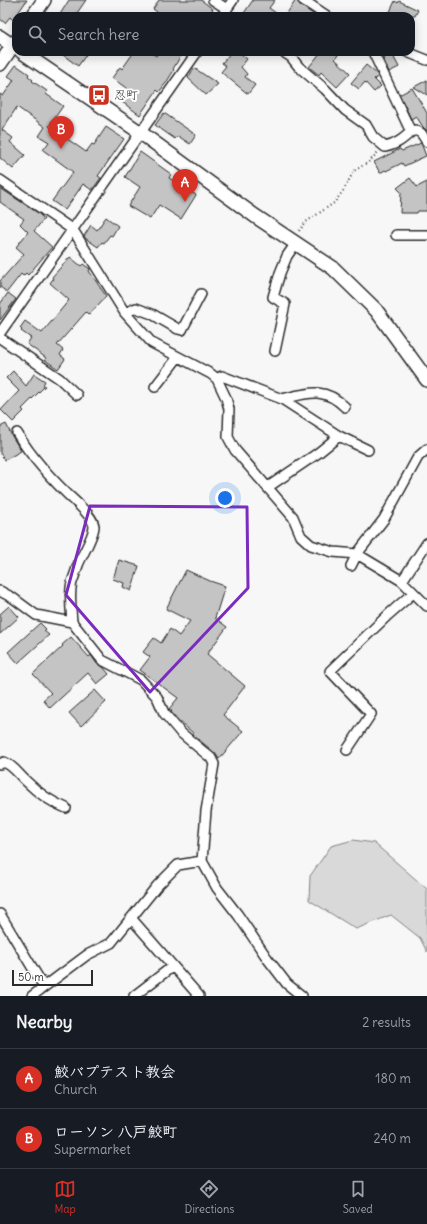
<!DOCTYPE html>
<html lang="en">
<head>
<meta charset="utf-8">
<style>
  body { margin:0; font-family:Delius,"Klee One",sans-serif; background:#242831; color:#f1f3f6 }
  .scale { position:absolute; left:12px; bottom:10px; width:81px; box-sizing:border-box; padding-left:4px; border:2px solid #2b2b2b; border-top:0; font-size:11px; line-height:14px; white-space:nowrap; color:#2b2b2b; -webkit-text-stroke:3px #fff; paint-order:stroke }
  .you { position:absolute; left:225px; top:498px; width:14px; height:14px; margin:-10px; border:3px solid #fff; border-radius:50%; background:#1a73e8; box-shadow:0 0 0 6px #1a73e833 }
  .badge { display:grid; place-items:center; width:26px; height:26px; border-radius:50%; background:#d93025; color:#fff; font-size:13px; font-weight:700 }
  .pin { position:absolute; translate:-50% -33px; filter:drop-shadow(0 1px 2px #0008) }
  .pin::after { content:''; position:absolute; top:21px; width:14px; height:12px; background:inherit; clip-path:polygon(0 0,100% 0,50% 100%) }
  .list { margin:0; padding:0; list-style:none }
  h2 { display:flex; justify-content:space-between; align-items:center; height:52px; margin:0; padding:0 16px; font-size:17px }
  h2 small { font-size:13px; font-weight:400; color:#9ea1a6 }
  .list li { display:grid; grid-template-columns:26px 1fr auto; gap:12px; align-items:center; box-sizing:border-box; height:60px; padding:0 16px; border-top:1px solid #363941 }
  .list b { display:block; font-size:15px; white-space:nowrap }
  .list p { margin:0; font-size:13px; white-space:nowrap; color:#9ea1a6 }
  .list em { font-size:13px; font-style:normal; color:#9ea1a6 }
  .icon { flex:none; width:22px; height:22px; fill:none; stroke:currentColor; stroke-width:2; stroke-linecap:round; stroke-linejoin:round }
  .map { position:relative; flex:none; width:427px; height:996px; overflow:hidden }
  .search { position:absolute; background:#171b24; box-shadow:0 2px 10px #0003; left:12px; right:12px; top:12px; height:44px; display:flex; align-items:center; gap:10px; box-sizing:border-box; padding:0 14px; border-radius:12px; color:#9ea1a6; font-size:15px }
  .sheet { height:172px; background:#171b24 }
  nav { display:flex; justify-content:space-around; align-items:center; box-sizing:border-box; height:56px; border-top:1px solid #363941; background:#171b24; font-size:11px; color:#9ea1a6 }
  nav a { display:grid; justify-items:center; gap:2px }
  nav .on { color:#d93025 }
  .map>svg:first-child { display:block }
  .green { fill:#d9d9d9; stroke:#828282 }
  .building { fill:#c4c4c4; stroke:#2b2b2b }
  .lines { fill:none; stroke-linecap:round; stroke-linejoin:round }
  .street-casing { stroke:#2b2b2b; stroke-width:12 }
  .secondary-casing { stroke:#2b2b2b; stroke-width:16 }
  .path { stroke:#2b2b2b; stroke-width:2; stroke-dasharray:1 3; stroke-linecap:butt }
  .street { stroke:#fff; stroke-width:9 }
  .secondary { stroke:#fff; stroke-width:13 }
  .marked { fill:none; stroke:#7b2cbf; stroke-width:3; stroke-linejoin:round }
  .labels { text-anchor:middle; stroke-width:4; stroke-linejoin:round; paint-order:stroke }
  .poi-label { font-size:12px; fill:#2b2b2b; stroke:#fff; text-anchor:start }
</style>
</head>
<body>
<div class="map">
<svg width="427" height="996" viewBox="0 0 427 996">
  <rect width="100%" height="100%" fill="#f7f7f7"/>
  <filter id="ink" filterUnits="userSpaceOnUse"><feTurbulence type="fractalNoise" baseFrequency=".025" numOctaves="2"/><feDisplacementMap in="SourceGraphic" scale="8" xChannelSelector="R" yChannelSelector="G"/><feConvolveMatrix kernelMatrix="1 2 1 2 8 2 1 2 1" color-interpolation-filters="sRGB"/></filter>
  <g filter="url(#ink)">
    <!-- green -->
    <path class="green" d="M353,840L374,843L427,889V952L420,938L391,915L356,929L309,900L310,876L331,846Z"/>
    <!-- building -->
    <path class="building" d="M0,0H27L13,20L10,17L5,23L0,19Z
      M69,0H86L75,16H59Z
      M159,0H201L213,9L208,16H162L153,9Z
      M253,0H275L269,8L280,16H242Z
      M296,0H297L300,5L316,16H285Z
      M395,1L398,3L399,1L418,10L415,16H388Z
      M59,52H88L78,66Z
      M134,52H150L156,56L159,52H183L173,69L174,70L166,83L159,92L157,90L140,115L122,102L127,95L126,93L129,90L112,78L120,67L122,69Z
      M231,52H239L247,59L241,67L247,74L245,77L255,85L248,94L221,72L226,66L222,63Z
      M321,52H340L335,59L350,73L337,87L321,72L319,75L309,67Z
      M392,54L399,67L389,72L383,58Z
      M16,65L29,74L28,76L33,80L32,81L47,91L46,94L63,106L49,126L86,152L92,144L94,145L106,127L124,139L98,176L101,178L92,190L83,184L65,210L52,201L73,172L43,150L49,142L39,136L45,127L17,107L2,130L13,138L10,142L25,155L13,169L0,158V94L3,96L14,80L8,76Z
      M366,65L377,74L378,77L374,79L381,86L374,92L365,82L359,89L351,83Z
      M194,68L218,84L206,95L188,78Z
      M427,80V95L414,87Z
      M412,88L427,113V131L423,127L416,116L411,119L399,93L401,94Z
      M164,113L196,135L190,144L178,136L175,139L155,125Z
      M421,143L426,156L404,166L402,163L386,171L385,170L380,173L374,162L400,149L402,151Z
      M140,152L171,174L169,178L196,195L181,219L159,205L150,219L128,206L140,187L125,177Z
      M410,178L417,187L427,182V211H418L417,213H400L401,192L397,188Z
      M0,188L38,213L44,219L34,231L52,247L28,275L26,273L23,276L21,274L7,292L0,287V281L24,254L16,247L28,232L20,224L24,219L0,202Z
      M106,217L118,226L112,236L110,235L104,243L102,242L98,247L85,238L84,236L91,225L97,230Z
      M70,257L81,266L83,264L90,269L89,271L106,296L89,315L86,312L57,345L63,350L60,355L65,359L58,369L45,360L46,358L27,344L31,338L21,331L22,330L20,328L25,321L42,333L69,300L50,283L53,279L52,277Z
      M8,293L16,299L0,320V304Z
      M13,371L26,386L34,374L45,381L43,385L45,386L22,409L24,411L13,422L1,410L19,391L6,378Z
      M6,424L12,436L21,451L5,460L0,453V427Z
      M119,560L139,566L131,591L123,587L124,583L113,579Z
      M186,570L210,581L225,586L215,618L227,627L207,654L245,686L223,715L243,731L219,759L215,753L193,735V733L179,721L171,712L172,711L169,709L178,698L140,670L150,657L143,652L154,638L161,643L170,629L179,636L190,621L166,609Z
      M9,606L19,617L0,634V614Z
      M40,623L46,629L44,631L49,635L18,663L8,652Z
      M71,637L89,657L91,655L97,664L103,667L109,674L97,684L88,673L50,708L43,700L51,693L33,674L63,646L62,645Z
      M95,690L106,702L81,726L69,713Z"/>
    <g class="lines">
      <!-- street casing -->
      <g class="street-casing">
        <path id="street" d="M213,0L227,9
          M303,0L327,16
          M222,16L233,0
          M407,52L427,60
          M285,53L291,57L299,67L325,89L345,110L366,125L373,137L385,147C396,145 403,139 411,132L373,52
          M411,132L415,130L421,133L427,142
          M0,180L73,230L125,313L152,343L211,374L217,379L226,398L229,409L228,437L235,450L293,517L301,536L311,545L333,552L357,554L402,581L427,606
          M396,235H427
          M125,313L136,308L152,314L178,329L182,330L201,294
          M0,333L197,52
          M0,338L60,379L77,395
          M275,351L285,304L273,297L280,273L287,256L296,243
          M217,379L222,376L282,399L339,436L368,450
          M155,387L178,357
          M282,399C307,393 324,386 345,407
          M17,433C33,460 55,483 78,504C83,509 93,518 94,526C94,536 82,555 78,565C76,571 74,577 72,582C69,594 71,610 72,622
          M268,487L318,453L339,436
          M351,566L357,554L384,519L418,457L427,449
          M402,581L427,543
          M0,591L13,598L36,615L72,622L102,660L141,680L157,697L164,713L180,732L211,758L214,764L206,811L202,861L217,888L238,915L267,958L287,984L302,996
          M347,750L371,714L330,671L388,615L413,593
          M0,764L4,762C14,766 18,774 26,781C37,792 51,802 66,808
          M0,914L44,987
          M131,918L199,996
          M32,996L87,955L111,943L157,886L178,865L202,861
          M134,996L173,966"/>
      </g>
      <!-- secondary casing -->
      <g class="secondary-casing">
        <path id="secondary" d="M33,16L44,0
          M0,37L16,48
          M22,52L141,133L255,216L333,268L376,310L427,380
          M0,64L16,41"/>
      </g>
      <!-- path -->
      <path class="path" d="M299,231L306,222L334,203L343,191L354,171L370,161L378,152"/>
      <!-- street -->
      <use href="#street" class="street"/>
      <!-- secondary -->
      <use href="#secondary" class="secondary"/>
    </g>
  </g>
  <!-- marked area -->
  <path class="marked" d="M90,506L247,507L248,588L150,692L66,595Z"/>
  <!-- icons -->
  <defs>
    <g id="bus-square" transform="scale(1.15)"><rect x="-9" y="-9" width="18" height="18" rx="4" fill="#c8321e" stroke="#fff"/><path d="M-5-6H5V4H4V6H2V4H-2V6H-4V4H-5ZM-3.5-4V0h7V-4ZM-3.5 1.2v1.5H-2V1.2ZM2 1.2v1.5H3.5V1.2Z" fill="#fff"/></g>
  </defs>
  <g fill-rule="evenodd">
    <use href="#bus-square" x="99" y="95"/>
  </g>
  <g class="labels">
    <!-- poi labels -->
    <g class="poi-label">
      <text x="114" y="99">忍町</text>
    </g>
  </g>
</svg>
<div class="scale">50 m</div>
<div class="you"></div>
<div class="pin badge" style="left:185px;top:202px">A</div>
<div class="pin badge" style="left:61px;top:149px">B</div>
<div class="search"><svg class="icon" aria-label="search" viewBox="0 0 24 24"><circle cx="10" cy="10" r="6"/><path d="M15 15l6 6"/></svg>Search here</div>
</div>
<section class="sheet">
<h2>Nearby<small>2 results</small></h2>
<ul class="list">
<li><span class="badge">A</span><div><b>鮫バプテスト教会</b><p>Church</p></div><em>180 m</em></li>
<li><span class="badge">B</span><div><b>ローソン 八戸鮫町</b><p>Supermarket</p></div><em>240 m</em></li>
</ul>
</section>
<nav>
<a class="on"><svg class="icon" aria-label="map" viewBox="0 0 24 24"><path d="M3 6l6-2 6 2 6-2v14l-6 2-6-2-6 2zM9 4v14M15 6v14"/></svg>Map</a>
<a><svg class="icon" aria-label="directions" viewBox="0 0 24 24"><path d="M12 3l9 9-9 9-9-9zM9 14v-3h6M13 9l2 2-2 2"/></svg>Directions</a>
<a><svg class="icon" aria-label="saved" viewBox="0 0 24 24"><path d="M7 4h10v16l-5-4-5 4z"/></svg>Saved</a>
</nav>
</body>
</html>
